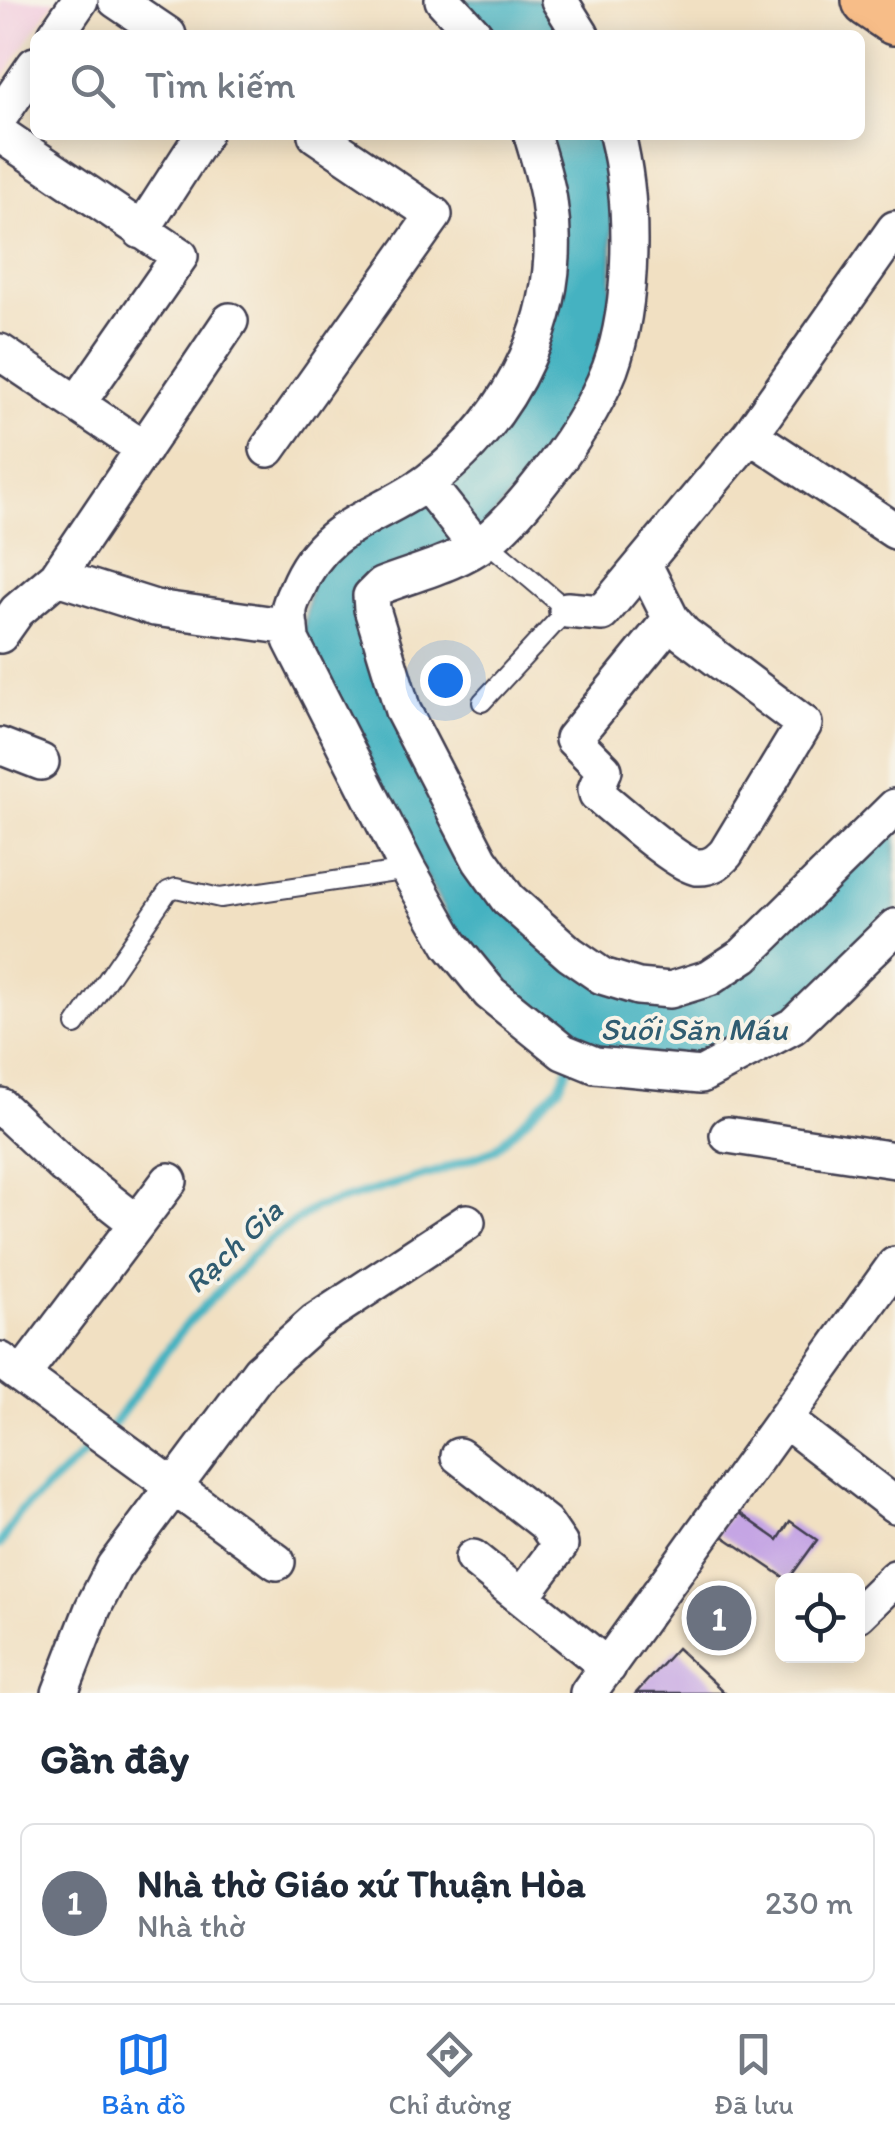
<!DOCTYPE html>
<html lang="vi">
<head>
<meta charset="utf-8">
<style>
  body { margin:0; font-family:Itim,sans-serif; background:#f6f6f7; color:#1f2937 }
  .controls { position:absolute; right:30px; bottom:30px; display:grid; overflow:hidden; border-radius:15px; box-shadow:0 5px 25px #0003 }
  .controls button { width:90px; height:90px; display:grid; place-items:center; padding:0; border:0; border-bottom:2px solid #e0e1e3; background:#fff; color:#1f2937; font:50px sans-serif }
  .you { position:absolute; left:445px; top:680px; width:35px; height:35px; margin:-25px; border:8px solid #fff; border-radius:50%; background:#1a73e8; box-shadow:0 0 0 15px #1a73e833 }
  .badge { display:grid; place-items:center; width:65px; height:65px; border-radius:50%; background:#1a73e8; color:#fff; font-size:32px; font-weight:700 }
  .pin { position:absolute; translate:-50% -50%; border:5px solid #fff; box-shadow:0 2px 10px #0006 }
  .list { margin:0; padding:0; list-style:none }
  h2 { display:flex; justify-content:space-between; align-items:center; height:130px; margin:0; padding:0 40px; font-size:42px }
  h2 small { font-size:32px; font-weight:400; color:#747a83 }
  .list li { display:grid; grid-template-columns:65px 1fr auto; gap:30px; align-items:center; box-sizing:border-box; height:160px; margin:0 20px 20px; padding:0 20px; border:2px solid #e0e1e3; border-radius:15px }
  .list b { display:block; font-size:38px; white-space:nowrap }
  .list p { margin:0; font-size:32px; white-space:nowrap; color:#747a83 }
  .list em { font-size:32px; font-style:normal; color:#747a83 }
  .icon { flex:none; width:55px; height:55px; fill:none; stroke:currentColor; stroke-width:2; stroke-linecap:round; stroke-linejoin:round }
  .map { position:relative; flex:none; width:895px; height:1693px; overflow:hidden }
  .search { position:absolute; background:#fff; box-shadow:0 5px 25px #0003; left:30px; right:30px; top:30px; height:110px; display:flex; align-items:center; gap:25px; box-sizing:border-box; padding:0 35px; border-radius:15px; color:#747a83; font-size:38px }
  .sheet { height:310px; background:#fff }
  nav { display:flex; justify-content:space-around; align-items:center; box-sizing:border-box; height:140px; border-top:2px solid #e0e1e3; background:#fff; font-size:28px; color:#747a83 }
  nav a { display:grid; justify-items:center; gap:5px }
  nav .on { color:#1a73e8 }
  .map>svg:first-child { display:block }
  .built { fill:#f3cfe0 }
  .water { fill:#44b2c1; stroke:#336a7e; stroke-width:2.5 }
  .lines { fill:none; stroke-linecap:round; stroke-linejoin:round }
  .stream { stroke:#44b2c1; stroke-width:9 }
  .building { fill:#c5a5e4 }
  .lane-casing { stroke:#413e4f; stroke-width:22 }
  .street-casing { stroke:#413e4f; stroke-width:40 }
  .primary-casing { stroke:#413e4f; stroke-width:60 }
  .lane { stroke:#fff; stroke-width:18 }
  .street { stroke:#fff; stroke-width:35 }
  .primary { stroke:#f7bd88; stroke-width:55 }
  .labels { text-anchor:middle; stroke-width:8; stroke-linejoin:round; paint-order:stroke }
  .water-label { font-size:32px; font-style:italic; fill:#305c71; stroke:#f7f3e8 }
</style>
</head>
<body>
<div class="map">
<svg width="895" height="1693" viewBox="0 0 895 1693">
  <rect width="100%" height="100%" fill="#f7f3e8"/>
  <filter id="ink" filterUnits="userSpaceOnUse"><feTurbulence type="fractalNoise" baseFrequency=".01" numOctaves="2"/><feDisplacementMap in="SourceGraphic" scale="20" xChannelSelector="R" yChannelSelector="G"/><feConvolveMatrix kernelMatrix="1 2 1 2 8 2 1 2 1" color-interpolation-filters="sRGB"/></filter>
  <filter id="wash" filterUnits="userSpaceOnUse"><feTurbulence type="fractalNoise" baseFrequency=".0048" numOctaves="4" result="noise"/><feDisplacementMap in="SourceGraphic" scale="40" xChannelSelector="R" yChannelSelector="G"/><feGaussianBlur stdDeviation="2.25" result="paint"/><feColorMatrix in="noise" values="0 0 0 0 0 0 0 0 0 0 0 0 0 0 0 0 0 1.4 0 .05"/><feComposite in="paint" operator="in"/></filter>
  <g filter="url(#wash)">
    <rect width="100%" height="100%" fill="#f1e0c2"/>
    <!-- built -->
    <path class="built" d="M0,0H55L0,82Z"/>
    <!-- water -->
    <path class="water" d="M457,0H546L570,35H489Z
      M542,135H606L614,162L611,324L578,412L480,533L362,591L500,904L670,1001L895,821V912L787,1018L699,1064L599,1055L567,1042L460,941L302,639L311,579L529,381Z"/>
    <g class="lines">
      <!-- stream -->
      <path class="stream" d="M108,1432L184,1327L268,1240L315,1208L436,1172L494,1150L559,1087L571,1062
        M0,1545L20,1512L97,1442"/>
    </g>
    <g id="blocks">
      <!-- building -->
      <path class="building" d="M734,1509L778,1540L790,1521L817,1540L788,1580L717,1532Z
        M677,1648L725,1693H636Z"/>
    </g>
  </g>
  <g filter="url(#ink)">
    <use href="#blocks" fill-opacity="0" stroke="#413e4f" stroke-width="2.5"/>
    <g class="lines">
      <!-- lane casing -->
      <g class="lane-casing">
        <path id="lane" d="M482,702L567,610L486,541
          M76,1025L168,891L176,888L220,898L408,870"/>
      </g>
      <!-- street casing -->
      <g class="street-casing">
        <path id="street" d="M116,0L168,35
          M443,0L475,35
          M559,0L581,35
          M56,35L80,0
          M0,116L35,65
          M0,134L180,256L77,404
          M532,135C538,156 546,179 549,201C566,310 514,416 429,481C378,519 324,522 297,589C294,595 290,603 289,610C288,620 291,631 291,640L408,870L450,944L490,993L563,1052L595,1065L701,1075L793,1026L895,927
          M617,135C634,202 634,303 610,369C593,412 567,450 538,486C523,505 505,526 486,541C457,563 414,573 381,586L371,596L372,609L403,711L480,860L508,899L570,954L602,976L638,987L670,990L709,978L744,955L895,807
          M141,231L203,135
          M0,352L144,449
          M750,435L895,531
          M268,449L434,215L316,135
          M426,483L477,547
          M644,565L671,619L684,634L804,724L726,853C718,862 710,868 697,867C678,865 616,809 597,794L596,789L604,770L573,739L671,619
          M57,577L155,608L290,627
          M567,610L602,613L750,435L895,229
          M0,635L17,611L57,577L230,321
          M0,746L41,762
          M0,1106L63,1165L137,1223
          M728,1135L895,1160
          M0,1360L277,1562
          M23,1374L169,1181
          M785,1420L895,1505
          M459,1456L545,1523L560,1545L522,1596
          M473,1558L608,1667
          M858,1614L895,1578
          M60,1693L93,1608L114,1567L260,1371L315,1322L467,1222
          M588,1693L895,1265"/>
      </g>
      <!-- primary casing -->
      <g class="primary-casing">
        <path id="primary" d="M870,0L895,17"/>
      </g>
      <!-- lane -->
      <use href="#lane" class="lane"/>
      <!-- street -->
      <use href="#street" class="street"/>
      <!-- primary -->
      <use href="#primary" class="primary"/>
    </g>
  </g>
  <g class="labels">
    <!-- water labels -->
    <g class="water-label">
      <text x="694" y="1040">Suối Săn Máu</text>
      <text transform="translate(233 1246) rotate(-43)" y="11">Rạch Gia</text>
    </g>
  </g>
</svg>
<div class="controls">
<button><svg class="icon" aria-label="locate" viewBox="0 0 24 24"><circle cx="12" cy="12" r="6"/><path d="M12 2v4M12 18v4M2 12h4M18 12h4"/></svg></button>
</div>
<div class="you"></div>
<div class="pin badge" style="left:719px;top:1618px;background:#6b7280">1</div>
<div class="search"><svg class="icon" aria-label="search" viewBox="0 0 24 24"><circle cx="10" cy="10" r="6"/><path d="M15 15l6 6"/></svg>Tìm kiếm</div>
</div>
<section class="sheet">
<h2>Gần đây<small></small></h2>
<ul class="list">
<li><span class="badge" style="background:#6b7280">1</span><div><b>Nhà thờ Giáo xứ Thuận Hòa</b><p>Nhà thờ</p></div><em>230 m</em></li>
</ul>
</section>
<nav>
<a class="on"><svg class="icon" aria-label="map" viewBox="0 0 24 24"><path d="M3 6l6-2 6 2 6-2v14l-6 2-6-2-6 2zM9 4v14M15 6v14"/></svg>Bản đồ</a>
<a><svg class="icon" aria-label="directions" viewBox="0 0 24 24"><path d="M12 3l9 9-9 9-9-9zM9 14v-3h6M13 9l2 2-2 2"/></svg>Chỉ đường</a>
<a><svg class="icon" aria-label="saved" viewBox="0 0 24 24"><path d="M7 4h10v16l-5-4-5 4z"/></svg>Đã lưu</a>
</nav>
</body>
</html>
